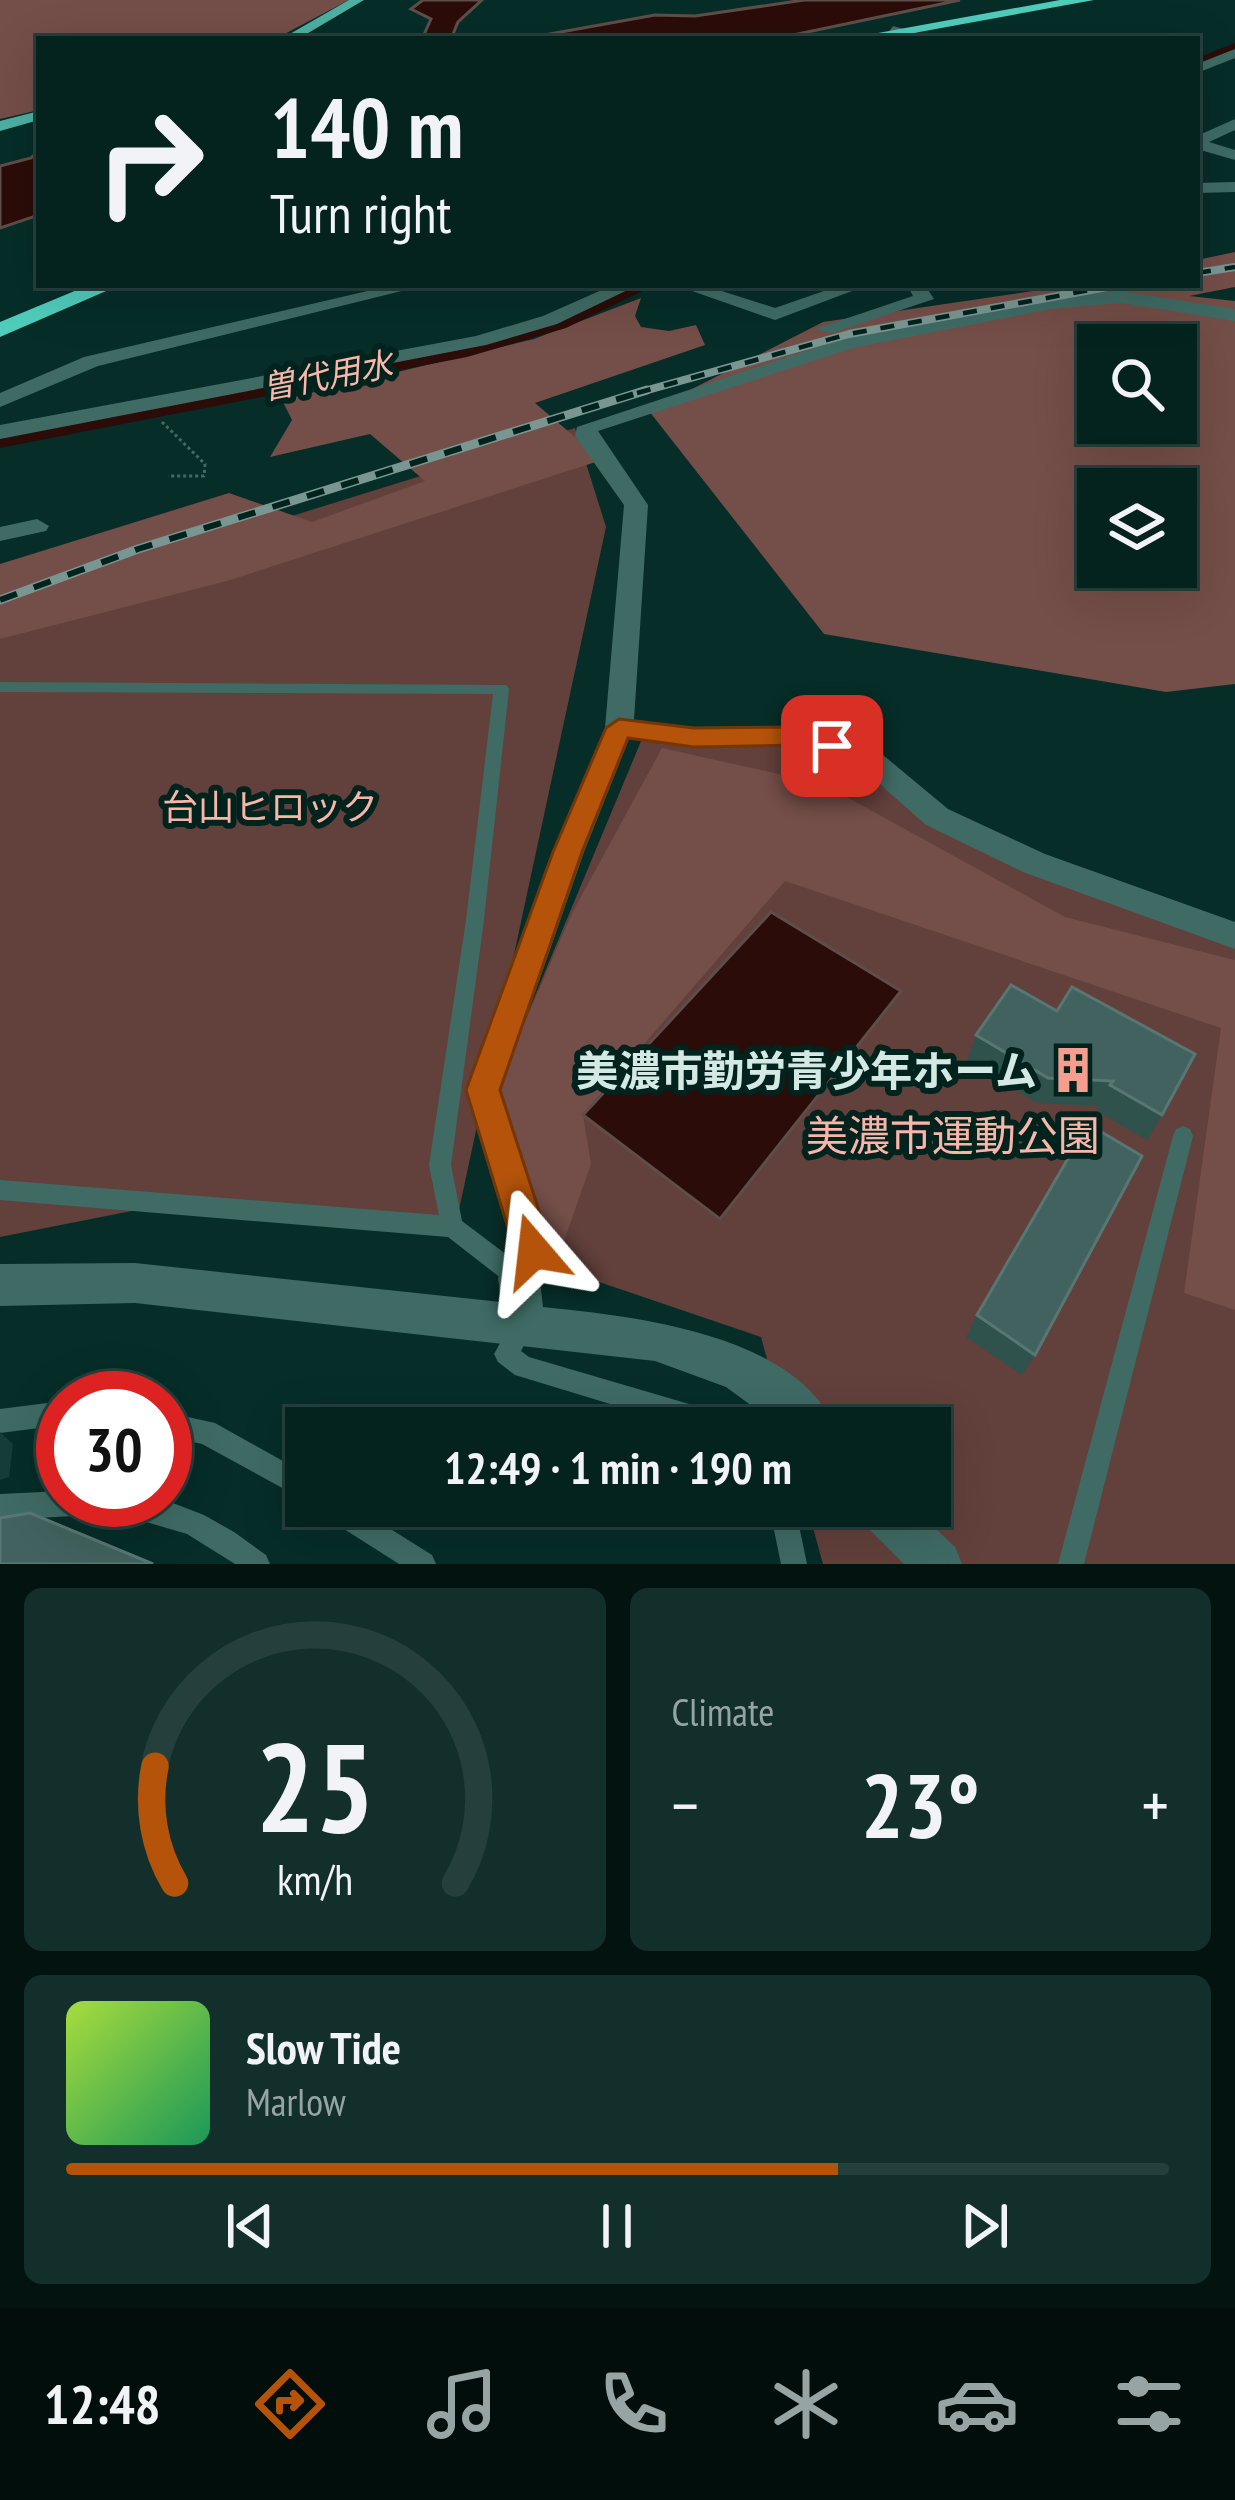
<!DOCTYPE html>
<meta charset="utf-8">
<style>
:root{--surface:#04221e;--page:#122f2b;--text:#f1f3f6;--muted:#97a4a4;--line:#253f3c;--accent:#b45309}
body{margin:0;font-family:"PT Sans Narrow","Noto Sans JP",sans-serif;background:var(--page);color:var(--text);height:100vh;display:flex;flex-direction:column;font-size:45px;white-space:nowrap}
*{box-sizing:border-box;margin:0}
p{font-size:39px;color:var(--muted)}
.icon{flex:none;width:66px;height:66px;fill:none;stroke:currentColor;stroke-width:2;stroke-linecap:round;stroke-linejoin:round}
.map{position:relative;height:1564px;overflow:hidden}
.drawer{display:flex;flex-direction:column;gap:24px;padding:24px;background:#021310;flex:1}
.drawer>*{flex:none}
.top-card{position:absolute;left:36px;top:36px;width:1164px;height:252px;border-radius:0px;box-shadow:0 12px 48px #0002,0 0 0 3px var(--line);background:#04221e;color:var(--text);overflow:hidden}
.tools{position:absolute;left:1077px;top:324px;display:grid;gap:24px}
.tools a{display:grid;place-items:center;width:120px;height:120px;border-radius:0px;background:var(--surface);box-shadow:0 12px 48px #0002,0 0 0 3px var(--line);font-size:60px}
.speed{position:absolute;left:36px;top:1371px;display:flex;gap:24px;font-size:60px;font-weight:700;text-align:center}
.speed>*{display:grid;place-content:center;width:156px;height:156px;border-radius:50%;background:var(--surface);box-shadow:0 12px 48px #0002,0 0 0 3px var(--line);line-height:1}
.speed .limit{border:18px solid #d22;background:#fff;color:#111}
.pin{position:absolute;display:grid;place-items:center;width:102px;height:102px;color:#fff;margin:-51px;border-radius:24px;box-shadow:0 6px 18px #0006}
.me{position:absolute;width:132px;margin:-66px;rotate:343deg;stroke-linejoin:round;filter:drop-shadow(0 0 9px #0008)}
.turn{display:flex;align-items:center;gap:42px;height:252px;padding:0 36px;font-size:54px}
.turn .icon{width:156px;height:156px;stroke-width:2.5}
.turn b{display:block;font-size:84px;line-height:102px}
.big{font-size:90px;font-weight:700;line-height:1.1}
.drawer .widget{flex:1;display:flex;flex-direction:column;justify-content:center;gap:18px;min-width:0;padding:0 42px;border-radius:18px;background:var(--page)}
.drawer .dial{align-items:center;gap:0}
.dial svg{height:312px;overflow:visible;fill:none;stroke:var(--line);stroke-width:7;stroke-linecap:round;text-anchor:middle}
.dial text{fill:var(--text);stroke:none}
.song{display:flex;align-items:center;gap:36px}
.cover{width:144px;height:144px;border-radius:18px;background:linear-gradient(135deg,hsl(80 70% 55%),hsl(150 70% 35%))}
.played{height:12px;border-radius:6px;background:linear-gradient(90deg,var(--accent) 70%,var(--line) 70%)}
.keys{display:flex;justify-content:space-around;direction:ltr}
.heat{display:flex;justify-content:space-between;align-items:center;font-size:66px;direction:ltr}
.drawer .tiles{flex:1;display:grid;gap:24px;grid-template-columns:1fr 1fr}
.widget:last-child{grid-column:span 2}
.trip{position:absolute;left:285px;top:1407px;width:666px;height:120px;border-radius:0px;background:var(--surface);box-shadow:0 12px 48px #0002,0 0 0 3px var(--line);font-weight:700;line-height:120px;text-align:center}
.dock{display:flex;height:192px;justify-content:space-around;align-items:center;background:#020e0c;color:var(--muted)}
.dock .icon{width:84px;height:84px}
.dock .selected{color:var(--accent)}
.dock b{font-size:54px;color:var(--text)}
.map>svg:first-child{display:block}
.green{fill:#62403b}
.forest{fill:#744e48;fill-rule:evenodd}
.water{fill:#2b0c08;stroke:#5e4e4a;stroke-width:3}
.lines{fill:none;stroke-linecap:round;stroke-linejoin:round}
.canal{fill:#2b0c08;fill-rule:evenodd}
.path{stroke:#476864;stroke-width:3;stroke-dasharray:3 3;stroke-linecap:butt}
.lane{fill:#3f6b64;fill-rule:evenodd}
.street{fill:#3f6b64;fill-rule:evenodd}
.primary{fill:#4db0a2;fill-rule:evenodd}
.highway{fill:#50ccbb;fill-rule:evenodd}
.rail-far1-casing{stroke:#7a9692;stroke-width:8}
.rail-casing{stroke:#7a9692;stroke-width:9}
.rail-far1{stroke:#00231e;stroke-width:4.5;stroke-dasharray:14;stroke-linecap:butt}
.rail{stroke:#00231e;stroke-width:6;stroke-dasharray:18;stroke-linecap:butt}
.wall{fill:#2f524d}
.shaded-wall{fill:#173d38}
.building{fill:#41625e;stroke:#587773;stroke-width:3}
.route{fill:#b45309;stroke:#753606;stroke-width:3}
.labels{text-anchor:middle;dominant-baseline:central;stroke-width:12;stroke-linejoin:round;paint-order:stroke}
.far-water-label{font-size:33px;font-style:italic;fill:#fcb7ab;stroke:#00231e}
.park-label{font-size:36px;fill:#fab5a9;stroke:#00231e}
.near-poi-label{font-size:42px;font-weight:bold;fill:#d4e8e4;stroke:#00231e;text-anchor:end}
.near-park-label{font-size:42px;fill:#fab5a9;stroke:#00231e}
</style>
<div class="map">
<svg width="1235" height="1564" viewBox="0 0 1235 1564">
<rect width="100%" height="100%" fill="#062d28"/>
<path class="green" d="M575,428L606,527L457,1219L177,1202L0,1237V613L118,570Z
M649,722L829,756L937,817L1235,938V1564H823L807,1506H930V1428H786L761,1337L555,1267L497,1087Z"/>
<path class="forest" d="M0,0H349L275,39H39V110L0,119Z
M1235,252V287L1189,296L1235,301V684L1166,692L824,634L649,411L823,322L1073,285H1197V260ZM1098,345H1176V423H1098ZM1098,489H1176V567H1098Z
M641,298L635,316L641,327L669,331L696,325L705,345L535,403L602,460L227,581L0,639V564L229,493L312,522L425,481L370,434L270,457L292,420L282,400L534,339Z
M662,748L823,784L1065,917L1235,960V1310L1184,1293L1221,1028L785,881L583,1115L591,1164L555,1267L497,1087L572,913Z"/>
<path class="water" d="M423,0H482L458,22L451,39H422L431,19L411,9Z
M804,0H960L774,39H522L655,15L695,16Z
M39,150V215L0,228V166L31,158Z
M771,912L901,991L720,1219L583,1115Z"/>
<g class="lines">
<path class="canal" d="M1235,43V52L1197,67V58Z
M631,285H655L566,328L467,357L0,448V434L465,345L552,320Z"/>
<path class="path" d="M162,422L205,464L204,476H168"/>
<path class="lane" d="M0,682L506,685L509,689L484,920L451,1165L462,1221L527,1270L530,1278L527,1286L519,1289L511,1286L448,1237L0,1200V1180L439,1215L429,1165L466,920L493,694L0,692Z
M1183,1126L1190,1129L1193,1136L1084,1564H1058L1173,1136L1176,1129Z
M520,1318L528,1322L532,1330L521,1351L529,1357L730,1416L739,1419L742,1428H689L515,1375L498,1362L494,1354L512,1322Z
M63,1401V1425L0,1433V1409Z
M165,1412L215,1423L306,1474V1501L202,1444L165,1436Z
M63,1491V1500H165L204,1515L234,1532L266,1555L270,1564H235L187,1534L136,1519L73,1516L0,1520V1494Z
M318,1506H354L432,1555L436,1564H399L322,1515Z
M769,1506H795L807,1564H781Z"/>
<path class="street" d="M893,26L930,36L932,39L888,33Z
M1235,49V58L1197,73V64Z
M1235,119V130L1209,142L1235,150V160L1197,149V136Z
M1235,182V192L1197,193V183Z
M393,285H426L98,366L0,407V393L84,357Z
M613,285H638L557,324L486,345L0,439V425L476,336L543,316Z
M675,285H703L775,308L841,285H868L775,320Z
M907,285H925L934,299L832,333L815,329L913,296Z
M1120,291L1235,309V321L1120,303L1051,309L853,348L598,431L648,505L634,720L694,727L797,726L877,750L948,809L1045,854L1235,922V949L1023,872L926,825L857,764L796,746L694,747L629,739L584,852L501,1090L554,1251L540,1281L543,1307C631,1316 796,1333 835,1428H782L726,1387L655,1361L135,1303L0,1306V1264L135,1263L501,1302L498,1278L513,1249L465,1090L552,852L605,728L624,505L575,436L577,427L842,339L1051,297Z
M37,519L49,526L46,531L0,541V527Z
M855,1506H912L955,1547L962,1564H904L862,1522Z"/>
<path class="primary" d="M349,0H364L298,39H281Z
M39,111V120L0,131V121Z"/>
<path class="highway" d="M1060,0H1094L881,39H845Z
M89,285H120L0,337V322Z"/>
<defs>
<path id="rail-far1" d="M1197,273L1235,267
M637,393L849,334L1118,285"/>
<path id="rail" d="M0,600L138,549L647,390"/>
</defs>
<use href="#rail-far1" class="rail-far1-casing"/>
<use href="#rail" class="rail-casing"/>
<use href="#rail-far1" class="rail-far1"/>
<use href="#rail" class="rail"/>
</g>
<path class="wall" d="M1057,1011L1162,1115L1147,1140L1097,1111L1099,1106L1037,1103L967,1061L976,1035Z
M977,1315L1035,1355L1022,1375L966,1337Z"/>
<path class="shaded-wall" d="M0,1432L13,1444L9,1477L0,1480Z"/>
<path class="building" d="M1011,985L1057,1011L1072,987L1195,1054L1162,1115L1110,1085L1113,1081L1048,1078L976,1035Z
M1088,1124L1142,1156L1035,1355L977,1315Z
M30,1513L153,1564H0V1518Z"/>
<path class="route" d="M619,719L694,728L796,727L841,740L845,746L832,756L796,745L694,747L628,738L582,852L500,1090L552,1251L547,1264L534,1269L521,1264L515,1251L466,1090L553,852L606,728Z"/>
<defs>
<symbol id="building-bare" viewBox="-9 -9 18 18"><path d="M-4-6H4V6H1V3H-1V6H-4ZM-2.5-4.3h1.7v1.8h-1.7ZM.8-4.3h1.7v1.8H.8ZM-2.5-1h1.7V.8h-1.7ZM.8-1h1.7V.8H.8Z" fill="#f59d8e" stroke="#00231e" stroke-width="2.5" paint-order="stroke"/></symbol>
</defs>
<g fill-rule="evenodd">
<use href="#building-bare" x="1040" y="1037" width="66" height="66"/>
</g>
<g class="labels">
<g class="far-water-label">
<text transform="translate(327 375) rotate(-11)">曽代用水</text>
</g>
<g class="park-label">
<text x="270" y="806">台山ヒロック</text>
</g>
<g class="near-poi-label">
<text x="1037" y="1070">美濃市勤労青少年ホーム</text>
</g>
<g class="near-park-label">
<text x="953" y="1135">美濃市運動公園</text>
</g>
</g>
</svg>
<div class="tools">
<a><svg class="icon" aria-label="search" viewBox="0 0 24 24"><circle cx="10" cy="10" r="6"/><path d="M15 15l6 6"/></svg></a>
<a><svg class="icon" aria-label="layers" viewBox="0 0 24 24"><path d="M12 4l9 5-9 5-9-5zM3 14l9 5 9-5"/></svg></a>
</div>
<div class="speed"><div class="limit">30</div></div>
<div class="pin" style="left:832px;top:746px;background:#d93025"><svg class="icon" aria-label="arrive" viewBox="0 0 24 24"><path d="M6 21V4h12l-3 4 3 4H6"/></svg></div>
<svg class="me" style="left:534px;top:1251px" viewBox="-20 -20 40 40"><path d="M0-17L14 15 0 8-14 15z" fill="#b45309" stroke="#fff" stroke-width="4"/></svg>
<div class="trip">12:49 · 1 min · 190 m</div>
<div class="top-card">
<div class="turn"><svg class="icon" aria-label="right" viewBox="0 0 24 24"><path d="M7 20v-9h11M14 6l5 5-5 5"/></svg><div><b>140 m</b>Turn right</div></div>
</div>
</div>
<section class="drawer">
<div class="tiles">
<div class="widget dial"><svg viewBox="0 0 100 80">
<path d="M14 69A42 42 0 1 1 86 69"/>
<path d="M14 69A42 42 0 0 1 9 39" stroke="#b45309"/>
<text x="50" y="56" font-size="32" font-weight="700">25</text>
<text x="50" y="72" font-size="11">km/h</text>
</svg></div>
<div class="widget"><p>Climate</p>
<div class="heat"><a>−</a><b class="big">23°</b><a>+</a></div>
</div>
<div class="widget">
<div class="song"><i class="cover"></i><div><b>Slow Tide</b><p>Marlow</p></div></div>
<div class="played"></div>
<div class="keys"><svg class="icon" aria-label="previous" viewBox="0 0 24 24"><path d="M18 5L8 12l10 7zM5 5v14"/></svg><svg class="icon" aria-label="pause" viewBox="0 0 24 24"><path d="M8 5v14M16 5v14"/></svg><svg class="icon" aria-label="next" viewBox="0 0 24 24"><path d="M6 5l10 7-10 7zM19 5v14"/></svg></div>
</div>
</div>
</section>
<nav class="dock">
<b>12:48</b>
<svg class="icon selected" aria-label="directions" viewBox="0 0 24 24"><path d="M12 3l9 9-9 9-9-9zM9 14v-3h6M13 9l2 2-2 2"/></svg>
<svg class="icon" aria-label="music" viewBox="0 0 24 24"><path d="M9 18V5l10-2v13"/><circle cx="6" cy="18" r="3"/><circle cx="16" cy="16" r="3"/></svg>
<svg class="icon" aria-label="phone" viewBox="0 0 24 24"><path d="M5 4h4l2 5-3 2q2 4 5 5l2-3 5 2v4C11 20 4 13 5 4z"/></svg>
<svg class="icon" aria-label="climate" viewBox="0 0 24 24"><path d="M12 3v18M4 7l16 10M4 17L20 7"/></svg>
<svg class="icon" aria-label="car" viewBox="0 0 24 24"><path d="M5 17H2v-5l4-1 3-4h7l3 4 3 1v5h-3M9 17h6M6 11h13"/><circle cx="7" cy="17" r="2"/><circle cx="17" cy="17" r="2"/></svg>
<svg class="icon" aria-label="filters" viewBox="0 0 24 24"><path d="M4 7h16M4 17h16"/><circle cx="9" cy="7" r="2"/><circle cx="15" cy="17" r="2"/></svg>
</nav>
